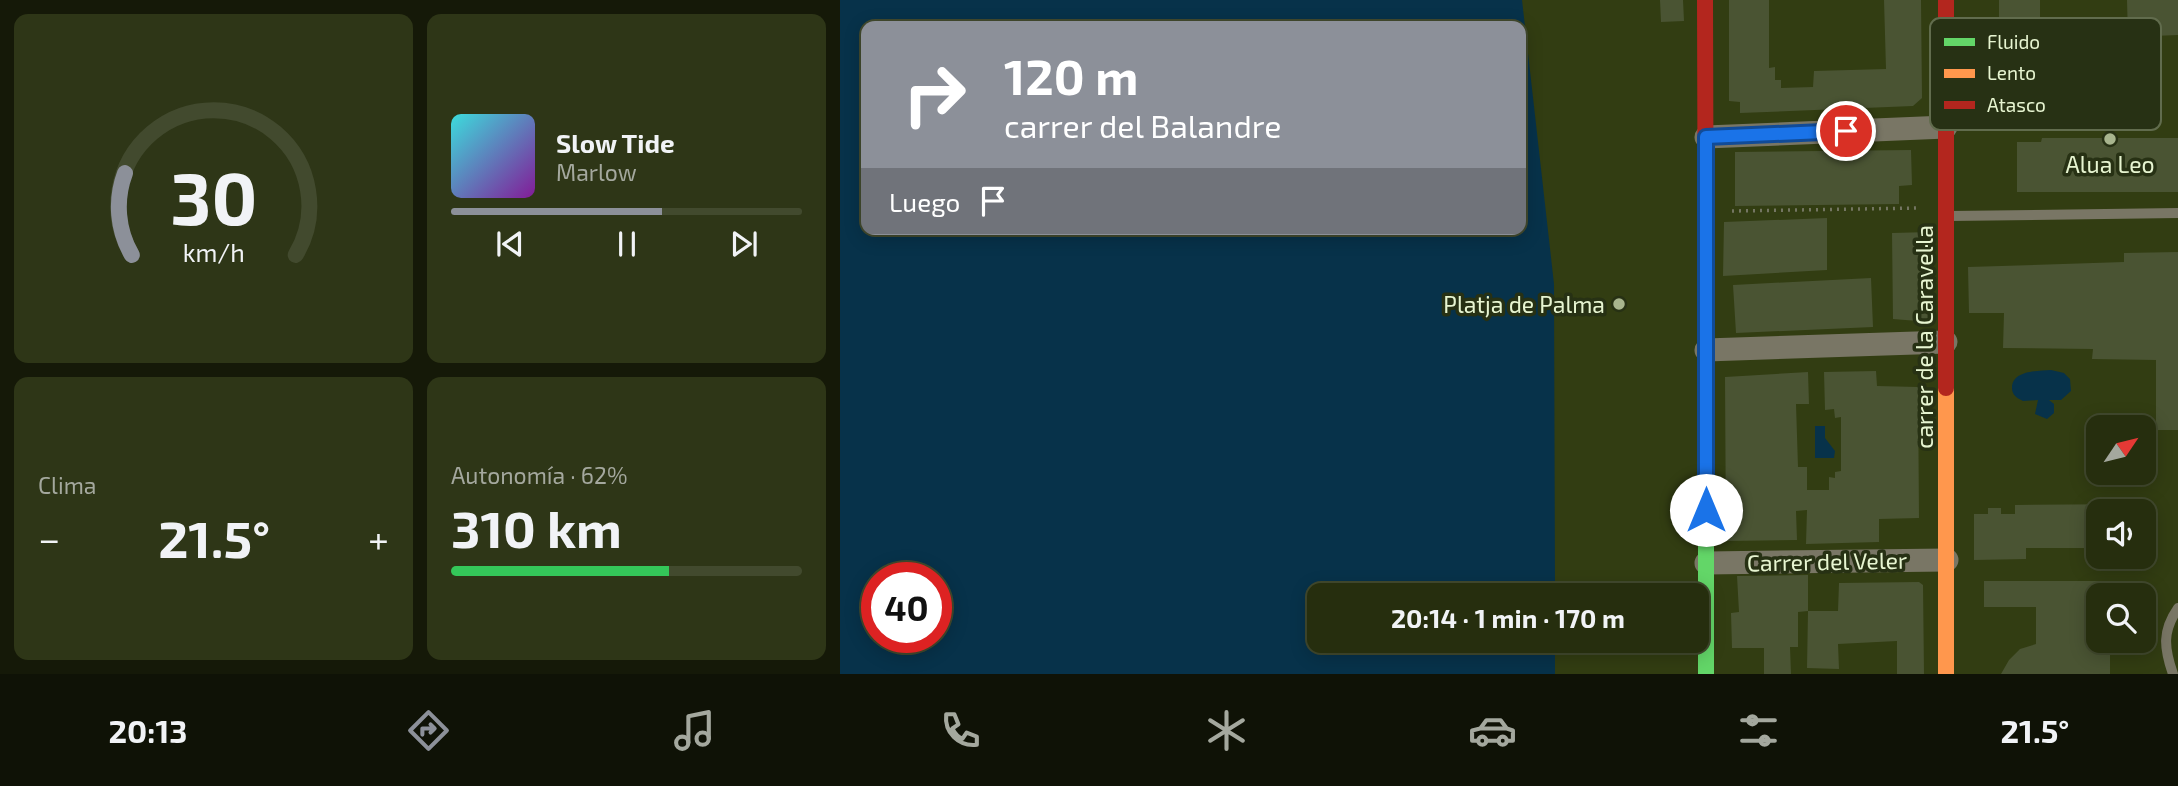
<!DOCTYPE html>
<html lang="es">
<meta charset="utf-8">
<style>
:root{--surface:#262e0e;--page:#2e3617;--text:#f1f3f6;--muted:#a4a89e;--line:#424a2e;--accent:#8c9099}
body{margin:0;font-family:"Exo 2",sans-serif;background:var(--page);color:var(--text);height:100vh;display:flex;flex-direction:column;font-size:26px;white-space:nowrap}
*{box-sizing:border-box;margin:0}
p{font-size:23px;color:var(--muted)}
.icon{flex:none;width:38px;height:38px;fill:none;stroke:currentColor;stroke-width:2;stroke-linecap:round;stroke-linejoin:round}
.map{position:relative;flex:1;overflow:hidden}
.details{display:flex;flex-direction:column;gap:14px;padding:14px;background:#151908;width:840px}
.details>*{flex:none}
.banner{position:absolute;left:21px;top:21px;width:665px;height:214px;border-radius:14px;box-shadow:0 4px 18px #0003,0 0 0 2px var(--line);background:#8c9099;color:#fff;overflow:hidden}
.needle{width:46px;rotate:55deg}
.controls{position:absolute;left:1246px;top:415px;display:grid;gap:14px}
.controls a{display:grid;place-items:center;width:70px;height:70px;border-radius:14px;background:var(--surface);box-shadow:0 4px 18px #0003,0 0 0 2px var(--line);font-size:35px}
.speed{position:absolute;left:21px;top:562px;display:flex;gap:14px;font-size:35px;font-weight:700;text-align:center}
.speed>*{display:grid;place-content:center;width:91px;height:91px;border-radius:50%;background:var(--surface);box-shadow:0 4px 18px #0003,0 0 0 2px var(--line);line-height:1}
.speed .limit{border:10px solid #d22;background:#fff;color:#111}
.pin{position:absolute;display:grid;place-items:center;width:60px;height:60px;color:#fff;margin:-30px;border:4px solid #fff;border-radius:50%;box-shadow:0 2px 7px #0007}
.me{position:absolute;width:77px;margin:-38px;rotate:0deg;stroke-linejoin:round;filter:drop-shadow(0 0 5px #0008)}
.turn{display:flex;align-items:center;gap:24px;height:147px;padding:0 28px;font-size:32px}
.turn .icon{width:91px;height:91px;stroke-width:2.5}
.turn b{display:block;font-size:49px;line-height:60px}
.then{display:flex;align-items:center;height:66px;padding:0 28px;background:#0003;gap:14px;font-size:26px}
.big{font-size:52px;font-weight:700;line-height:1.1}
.details .card{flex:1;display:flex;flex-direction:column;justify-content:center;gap:10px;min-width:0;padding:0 24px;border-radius:14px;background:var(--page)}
.details .dial{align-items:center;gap:0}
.dial svg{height:182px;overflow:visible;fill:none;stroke:var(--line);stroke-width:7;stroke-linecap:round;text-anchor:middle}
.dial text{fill:var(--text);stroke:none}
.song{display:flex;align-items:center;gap:21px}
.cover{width:84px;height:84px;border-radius:10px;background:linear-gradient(135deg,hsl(180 70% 55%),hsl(290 70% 35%))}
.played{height:7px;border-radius:4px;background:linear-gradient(90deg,var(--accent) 60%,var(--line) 60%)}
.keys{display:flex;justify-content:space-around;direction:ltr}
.heat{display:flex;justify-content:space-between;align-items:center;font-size:38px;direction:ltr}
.charge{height:10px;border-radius:5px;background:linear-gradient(90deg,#34c759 62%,var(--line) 0)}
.details .tiles{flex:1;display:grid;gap:14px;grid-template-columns:repeat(2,1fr)}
.trip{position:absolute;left:467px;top:583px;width:402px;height:70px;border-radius:14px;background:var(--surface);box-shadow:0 4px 18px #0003,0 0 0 2px var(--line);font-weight:700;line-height:70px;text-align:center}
.menu{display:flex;height:112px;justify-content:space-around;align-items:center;background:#0f1206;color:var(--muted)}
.menu .icon{width:49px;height:49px}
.menu .current{color:var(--accent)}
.menu b{font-size:32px;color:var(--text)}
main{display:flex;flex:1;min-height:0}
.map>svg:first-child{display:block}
.water{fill:#07324a;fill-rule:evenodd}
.building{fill:#4a5433}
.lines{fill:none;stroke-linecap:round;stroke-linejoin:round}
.path{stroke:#747662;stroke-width:3.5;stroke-dasharray:2 5;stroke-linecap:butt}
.lane{stroke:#797665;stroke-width:10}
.street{stroke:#797665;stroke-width:23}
.fast{stroke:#63d668;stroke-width:16}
.slow{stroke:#ff974d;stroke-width:16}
.jam{stroke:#b3261e;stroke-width:16}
.route-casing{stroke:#114b97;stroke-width:18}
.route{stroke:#1a73e8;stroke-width:12}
.poi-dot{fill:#a8b58e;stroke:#273114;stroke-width:2.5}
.labels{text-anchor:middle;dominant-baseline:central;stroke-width:7;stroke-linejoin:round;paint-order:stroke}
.poi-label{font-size:23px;fill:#e7f5d1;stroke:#273114}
.street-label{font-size:23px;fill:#e7f5d1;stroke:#273114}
.key{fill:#273114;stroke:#616c4d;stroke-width:2}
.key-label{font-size:19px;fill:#e7f5d1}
</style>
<main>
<section class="details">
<div class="tiles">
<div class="card dial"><svg viewBox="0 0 100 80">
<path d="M14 69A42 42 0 1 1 86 69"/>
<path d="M14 69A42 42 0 0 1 11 33" stroke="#8c9099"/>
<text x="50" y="56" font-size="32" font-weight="700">30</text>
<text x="50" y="72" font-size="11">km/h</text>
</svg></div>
<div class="card">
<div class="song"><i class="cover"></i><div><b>Slow Tide</b><p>Marlow</p></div></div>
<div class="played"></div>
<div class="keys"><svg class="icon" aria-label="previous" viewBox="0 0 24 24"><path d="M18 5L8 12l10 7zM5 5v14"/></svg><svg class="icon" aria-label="pause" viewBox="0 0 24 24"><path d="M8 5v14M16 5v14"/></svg><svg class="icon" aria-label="next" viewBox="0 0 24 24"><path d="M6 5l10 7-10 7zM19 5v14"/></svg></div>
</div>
<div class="card"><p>Clima</p>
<div class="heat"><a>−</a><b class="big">21.5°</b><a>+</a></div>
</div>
<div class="card"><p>Autonomía · 62%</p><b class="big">310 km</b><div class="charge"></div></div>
</div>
</section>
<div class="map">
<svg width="1338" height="674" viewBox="0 0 1338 674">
<rect width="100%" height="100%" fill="#323d12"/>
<path class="water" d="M0,0H682L714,284L715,595H480V640L715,641V674H0ZM26,26H681V229H26ZM37,578H96V637H37Z
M1211,370L1224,373L1230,379L1231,391L1221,400H1209L1214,404V413L1207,419L1195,414L1198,400L1183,401C1177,398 1172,395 1172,388C1172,370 1199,371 1211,370Z
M975,426H985V438L995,451L994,458H975Z"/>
<path class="building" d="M820,0H843L844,21L821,22Z
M889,0H929V68L935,67V80H941V88L973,87L974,71L1046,69L1044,0H1081L1082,98L1073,106L900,113V102L889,101Z
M1159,0H1200V36H1159Z
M1287,0H1338V35L1288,37Z
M1202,138H1338V192H1177V142H1201Z
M1071,150L1072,185L1059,186V204L895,206V152Z
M987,218V270L883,276L884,222Z
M1090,232V322L1053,319L1052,233Z
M1338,252V430H1316V360L1252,359L1253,349L1163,348L1164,313H1129L1128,267L1284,262V253Z
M1031,278L1033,327L896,333L893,285Z
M1036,371L1037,386L1078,387L1079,518L1039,519V542L966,544L967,510L956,511L957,540L886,541L885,377L968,372L969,404H956L958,467H967V490H989V477L995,478V472L1001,471V417L995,418L994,409L985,410L984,372Z
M1301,504V511H1258V548H1186V559L1134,560V514H1148V508H1161V514H1175V505Z
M968,575V611H998L999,583L1079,582L1083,585L1084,674H1057V641L998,644L999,669L967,668L968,611L958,612V647H950L951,674H924V648H892L891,613L899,612L897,576Z
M1144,581H1270V595H1258V640H1270V674H1161L1169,660L1180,649L1196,644V607H1144Z"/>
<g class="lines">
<path class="path" d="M892,211L1080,208"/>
<path class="lane" d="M1110,216L1338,213
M1333,674C1324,648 1322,631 1338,608"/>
<path class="street" d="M866,137L1106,127
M866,350L1106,342
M866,563L1107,560"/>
<path class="fast" d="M866,352V674"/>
<path class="slow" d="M1106,388V674"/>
<path class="jam" d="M865,0L866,352
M1106,0V388"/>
</g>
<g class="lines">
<defs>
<path id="route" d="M866,510V137L1006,131"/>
</defs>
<use href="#route" class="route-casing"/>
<use href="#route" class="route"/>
</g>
<g class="poi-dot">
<circle cx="1270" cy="139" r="7"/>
<circle cx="779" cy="304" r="7"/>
</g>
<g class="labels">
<g class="poi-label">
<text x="1270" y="164">Alua Leo</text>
<text x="765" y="304" text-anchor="end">Platja de Palma</text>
</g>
<g class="street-label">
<text transform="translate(1084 337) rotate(-90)">carrer de la Caravel·la</text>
<text transform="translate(987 561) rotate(-1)">Carrer del Veler</text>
</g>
</g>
<rect x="1090" y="18" width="231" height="112" rx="10" class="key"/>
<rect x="1104" y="38" width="31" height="8" fill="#63d668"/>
<rect x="1104" y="69" width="31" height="9" fill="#ff974d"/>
<rect x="1104" y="101" width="31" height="8" fill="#b3261e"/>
<g class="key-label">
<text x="1147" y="49">Fluido</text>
<text x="1147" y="80">Lento</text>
<text x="1147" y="112">Atasco</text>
</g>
</svg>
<div class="controls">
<a><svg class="needle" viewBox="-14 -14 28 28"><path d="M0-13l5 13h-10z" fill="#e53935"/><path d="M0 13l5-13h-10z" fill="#a4a89e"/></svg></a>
<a><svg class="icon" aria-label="sound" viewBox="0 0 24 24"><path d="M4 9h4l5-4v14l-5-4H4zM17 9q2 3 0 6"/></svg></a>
<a><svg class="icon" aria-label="search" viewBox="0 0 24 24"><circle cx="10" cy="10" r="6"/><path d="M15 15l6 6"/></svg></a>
</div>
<div class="speed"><div class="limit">40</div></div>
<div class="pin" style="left:1006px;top:131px;background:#d93025"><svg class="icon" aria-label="arrive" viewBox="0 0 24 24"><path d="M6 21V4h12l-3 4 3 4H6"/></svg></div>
<svg class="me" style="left:866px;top:510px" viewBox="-20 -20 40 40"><circle r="19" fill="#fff"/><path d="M0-13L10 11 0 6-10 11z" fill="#1a73e8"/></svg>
<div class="trip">20:14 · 1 min · 170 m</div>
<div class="banner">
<div class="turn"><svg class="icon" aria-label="right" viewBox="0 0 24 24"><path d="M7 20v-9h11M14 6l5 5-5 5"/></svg><div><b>120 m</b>carrer del Balandre</div></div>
<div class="then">Luego<svg class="icon" aria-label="arrive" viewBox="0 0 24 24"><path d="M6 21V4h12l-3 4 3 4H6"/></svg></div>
</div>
</div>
</main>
<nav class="menu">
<b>20:13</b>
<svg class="icon current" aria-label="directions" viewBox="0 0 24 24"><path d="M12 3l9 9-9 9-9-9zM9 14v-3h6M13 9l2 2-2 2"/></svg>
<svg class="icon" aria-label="music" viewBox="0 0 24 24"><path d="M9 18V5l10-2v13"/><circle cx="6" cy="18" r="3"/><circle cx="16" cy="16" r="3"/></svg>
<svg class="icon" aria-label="phone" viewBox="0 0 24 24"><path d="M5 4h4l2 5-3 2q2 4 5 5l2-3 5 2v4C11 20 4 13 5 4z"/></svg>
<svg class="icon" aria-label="climate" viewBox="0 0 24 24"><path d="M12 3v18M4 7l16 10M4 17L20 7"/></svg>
<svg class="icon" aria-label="car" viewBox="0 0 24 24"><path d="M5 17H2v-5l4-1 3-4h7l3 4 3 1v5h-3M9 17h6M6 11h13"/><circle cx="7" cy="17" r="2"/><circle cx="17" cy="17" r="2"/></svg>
<svg class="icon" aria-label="filters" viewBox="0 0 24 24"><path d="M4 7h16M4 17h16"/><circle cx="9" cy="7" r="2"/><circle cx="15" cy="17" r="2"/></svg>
<b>21.5°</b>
</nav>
